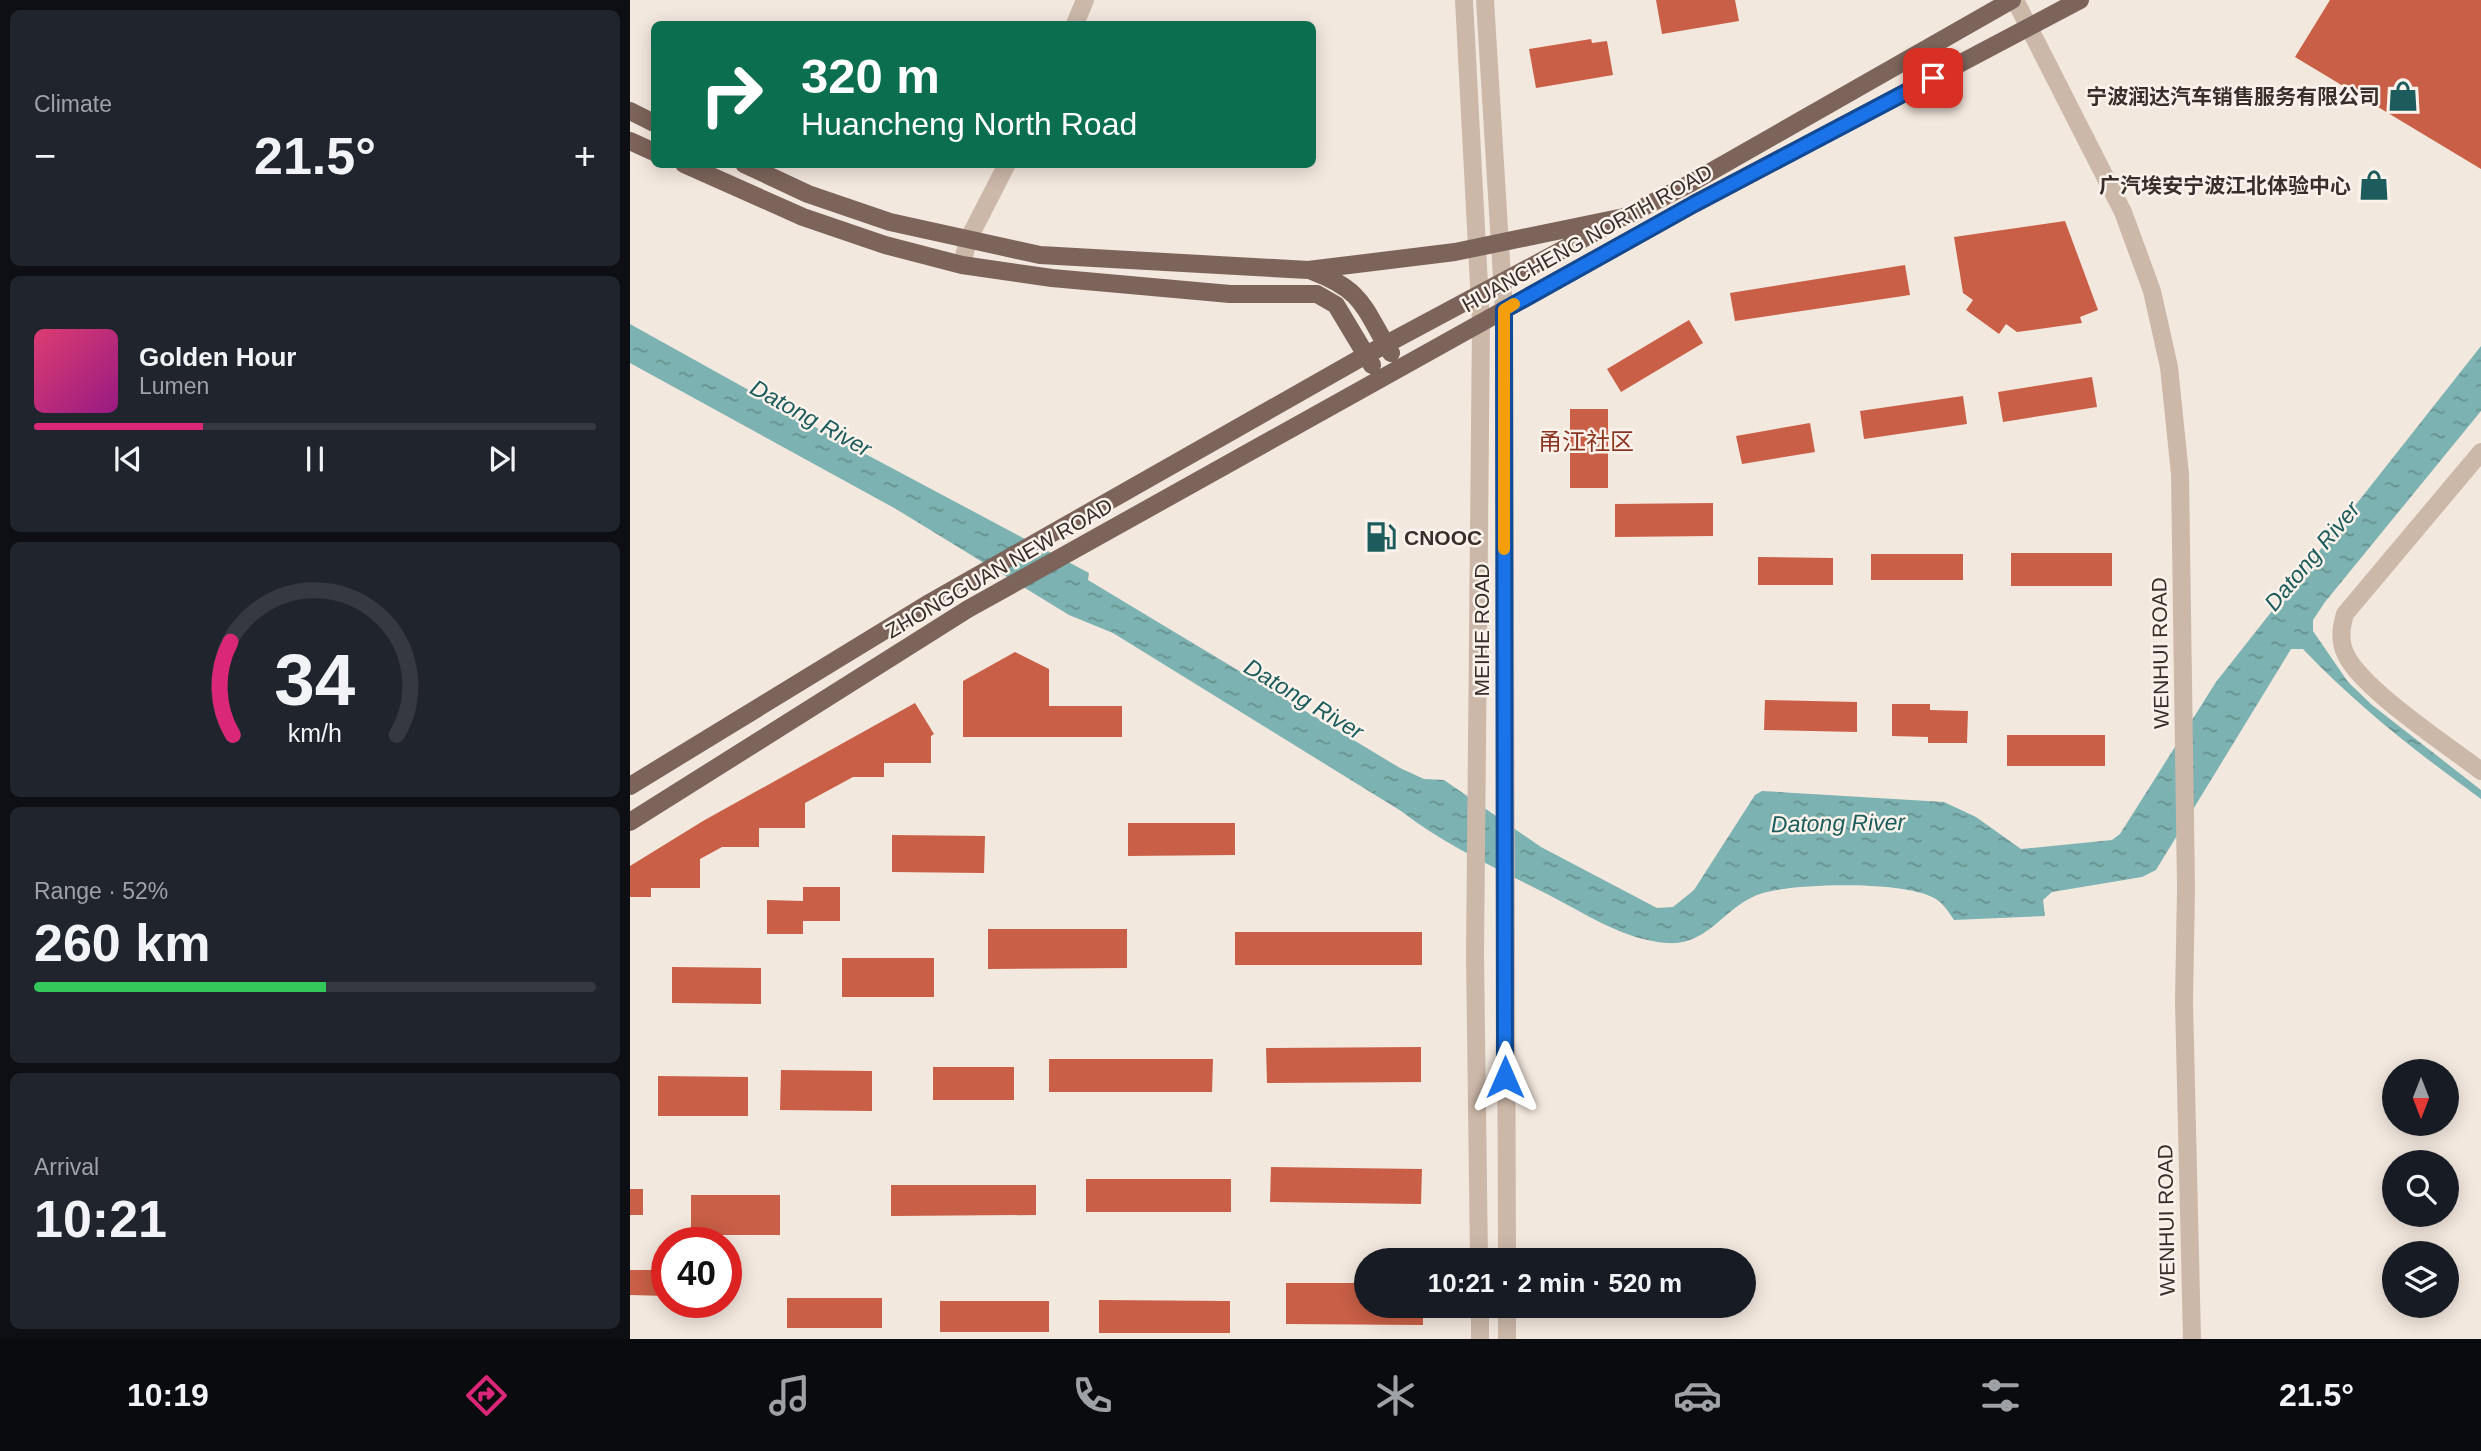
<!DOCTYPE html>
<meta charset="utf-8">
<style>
:root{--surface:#171b24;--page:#20242c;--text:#f1f3f6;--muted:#9ea1a6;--line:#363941;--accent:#db2777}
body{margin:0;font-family:Helvetica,"Noto Sans SC",sans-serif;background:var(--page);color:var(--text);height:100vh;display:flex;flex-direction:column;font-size:26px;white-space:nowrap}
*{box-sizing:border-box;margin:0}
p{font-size:23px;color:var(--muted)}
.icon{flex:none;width:38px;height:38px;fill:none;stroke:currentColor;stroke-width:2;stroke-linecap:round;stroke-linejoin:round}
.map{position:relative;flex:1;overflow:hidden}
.details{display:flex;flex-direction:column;gap:10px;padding:10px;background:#0d0f14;width:630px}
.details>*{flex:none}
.hud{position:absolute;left:21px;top:21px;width:665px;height:147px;border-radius:10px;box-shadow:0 4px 18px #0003;background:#0b6e4f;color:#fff;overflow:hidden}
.needle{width:46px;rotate:180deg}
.tools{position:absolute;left:1752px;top:1059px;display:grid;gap:14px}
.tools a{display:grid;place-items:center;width:77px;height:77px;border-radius:50%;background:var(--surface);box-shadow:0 4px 18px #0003;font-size:35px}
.speed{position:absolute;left:21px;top:1227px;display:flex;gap:14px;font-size:35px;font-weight:700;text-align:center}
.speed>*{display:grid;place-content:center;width:91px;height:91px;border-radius:50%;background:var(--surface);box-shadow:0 4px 18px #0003;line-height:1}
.speed .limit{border:10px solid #d22;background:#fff;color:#111}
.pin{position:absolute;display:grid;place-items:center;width:60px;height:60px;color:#fff;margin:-30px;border-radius:14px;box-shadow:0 4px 10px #0006}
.me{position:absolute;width:77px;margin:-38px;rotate:0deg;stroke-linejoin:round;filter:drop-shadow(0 0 5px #0008)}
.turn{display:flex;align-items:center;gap:24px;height:147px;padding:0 35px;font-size:32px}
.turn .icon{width:91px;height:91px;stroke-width:2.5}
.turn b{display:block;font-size:49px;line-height:60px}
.big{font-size:52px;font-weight:600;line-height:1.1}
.details .card{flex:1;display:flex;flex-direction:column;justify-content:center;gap:10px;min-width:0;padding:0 24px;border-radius:10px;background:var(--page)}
.details .dial{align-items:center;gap:0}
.dial svg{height:182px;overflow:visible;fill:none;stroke:var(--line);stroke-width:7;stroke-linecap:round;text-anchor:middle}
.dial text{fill:var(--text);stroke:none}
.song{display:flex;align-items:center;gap:21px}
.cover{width:84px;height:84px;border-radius:10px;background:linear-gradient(135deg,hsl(340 70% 55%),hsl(310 70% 35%))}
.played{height:7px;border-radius:4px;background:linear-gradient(90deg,var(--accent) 30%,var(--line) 30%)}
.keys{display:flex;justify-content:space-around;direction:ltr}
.heat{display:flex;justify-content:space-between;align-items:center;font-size:38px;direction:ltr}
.charge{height:10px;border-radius:5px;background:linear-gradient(90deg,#34c759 52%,var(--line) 0)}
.trip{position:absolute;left:724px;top:1248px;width:402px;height:70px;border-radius:35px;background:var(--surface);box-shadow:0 4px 18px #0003;font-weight:600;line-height:70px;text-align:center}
.menu{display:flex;height:112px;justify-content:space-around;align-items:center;background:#090b0e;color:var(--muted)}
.menu .icon{width:49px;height:49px}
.menu .active{color:var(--accent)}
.menu b{font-size:32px;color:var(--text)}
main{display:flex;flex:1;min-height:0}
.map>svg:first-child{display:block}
.water{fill:url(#water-ripples)}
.building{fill:#c95f46}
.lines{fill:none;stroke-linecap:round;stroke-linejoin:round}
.minor{stroke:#ccb8a9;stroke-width:18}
.major{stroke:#7c645a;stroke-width:18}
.route-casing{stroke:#114b97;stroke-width:18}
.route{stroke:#1a73e8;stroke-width:12}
.slow{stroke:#f59e0b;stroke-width:12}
.labels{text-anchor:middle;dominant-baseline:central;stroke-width:5;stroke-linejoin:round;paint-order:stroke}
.poi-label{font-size:21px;font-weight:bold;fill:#392e29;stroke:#fbf3eb;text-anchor:end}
.street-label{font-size:21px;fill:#392e29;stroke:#fbf3eb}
.water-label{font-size:23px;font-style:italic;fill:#1d5c5d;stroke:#fbf3eb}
.quarter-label{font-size:24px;fill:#8b3420;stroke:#fbf3eb}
</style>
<main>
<section class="details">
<div class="card"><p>Climate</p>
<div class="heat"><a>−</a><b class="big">21.5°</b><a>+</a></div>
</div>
<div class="card">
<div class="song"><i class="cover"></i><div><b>Golden Hour</b><p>Lumen</p></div></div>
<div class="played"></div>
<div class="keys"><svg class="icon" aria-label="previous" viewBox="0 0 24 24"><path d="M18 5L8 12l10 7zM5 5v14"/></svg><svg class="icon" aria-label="pause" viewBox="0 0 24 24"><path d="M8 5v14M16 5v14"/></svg><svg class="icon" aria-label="next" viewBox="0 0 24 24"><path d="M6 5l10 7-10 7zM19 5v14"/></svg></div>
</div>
<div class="card dial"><svg viewBox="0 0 100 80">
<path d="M14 69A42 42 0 1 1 86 69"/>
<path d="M14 69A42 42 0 0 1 13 28" stroke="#db2777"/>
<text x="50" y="56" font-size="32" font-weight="700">34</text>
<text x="50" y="72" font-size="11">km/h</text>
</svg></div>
<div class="card"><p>Range · 52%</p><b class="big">260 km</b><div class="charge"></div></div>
<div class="card"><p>Arrival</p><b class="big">10:21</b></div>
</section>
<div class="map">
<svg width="1851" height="1339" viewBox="0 0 1851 1339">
<defs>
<pattern id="water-ripples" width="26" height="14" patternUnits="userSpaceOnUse" patternTransform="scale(1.75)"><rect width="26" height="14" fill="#7cb2b1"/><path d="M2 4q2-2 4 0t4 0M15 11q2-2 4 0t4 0" fill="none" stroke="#679190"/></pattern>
</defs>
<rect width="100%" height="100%" fill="#f3e8de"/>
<path class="water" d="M0,324L196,433L459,573L458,580L770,768L794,779L814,780L911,847L1027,908L1043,907L1064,890L1125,795L1132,791L1314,802L1346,817L1391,849L1482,840L1490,834L1586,682L1851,346V411L1695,602L1683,620V631L1718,682L1742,705L1851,790V799C1788,753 1727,706 1673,649H1661L1526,870L1512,877L1422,892L1413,900L1415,916L1324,920C1318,911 1312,901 1302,897C1270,881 1167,883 1133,893C1095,904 1080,946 1037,943C994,940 956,914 919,895C868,869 816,846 771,811L483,633L439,615L266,509L0,363Z"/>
<path class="building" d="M1026,0H1105L1109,21L1032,34Z
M1700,0H1851V169L1665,57Z
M961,39L962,43L977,41L983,75L906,88L899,49Z
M1435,221L1468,310L1450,317L1452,323L1387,332L1376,324L1369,334L1336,310L1343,300L1333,293L1324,237Z
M1275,265L1280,295L1105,321L1100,293Z
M1059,320L1073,343L991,392L977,369Z
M1462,377L1467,407L1373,422L1368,392Z
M1333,396L1337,424L1234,439L1230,411Z
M940,409H978V488H940Z
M1180,423L1185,452L1112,464L1106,436Z
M1083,503V536L985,537V504Z
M1381,553H1482V586H1381Z
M1241,554H1333V580H1241Z
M1128,557L1203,558V585H1128Z
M385,652L419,669V706H492V737H333V681Z
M1135,700L1227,702V732L1134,730Z
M285,703L304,734L301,736V763H254V777H223L175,803V828H129V847H92L70,859V888H21V897H0V866L73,821Z
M1262,704H1300V710L1338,711L1337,743H1298V737L1262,736Z
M1377,735H1475V766H1377Z
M498,823H605V855L498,856Z
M262,835L355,836L354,873L262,872Z
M173,887H210V921H173V934H137V900L173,901Z
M358,929H497V968L358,969Z
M605,932H792V965H605Z
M212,958H304V997H212Z
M42,967L131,968V1004L42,1003Z
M791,1047V1082L637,1083L636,1048Z
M419,1059H583L582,1092H419Z
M303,1067H384V1100H303Z
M151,1070L242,1071V1111L150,1110Z
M28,1076L118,1077V1116H28Z
M641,1167L792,1169L791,1204L640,1202Z
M456,1179H601V1212H456Z
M261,1185H406V1215L261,1216Z
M0,1189H13V1215H0Z
M61,1195H150V1235H61Z
M0,1270H37V1296L0,1295Z
M656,1283H737V1306H793V1325L656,1324Z
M157,1298H252V1328H157Z
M469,1300L600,1301V1333H469Z
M310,1301H419V1332H310Z"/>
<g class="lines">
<path class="minor" d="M834,0L851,323L845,954L849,1260
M855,0L874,310L877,1260
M1385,0L1493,212L1522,291L1539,367L1550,474L1556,888L1554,1002L1562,1339
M445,24L455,0
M332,265L338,240L377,164
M1851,452L1715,614C1711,628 1709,641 1716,655C1733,690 1817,745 1851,771
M850,1306V1339
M877,1306V1339"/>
<path class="major" d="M0,111L24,123
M0,141L24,152
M54,164L173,217L255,245L332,265L422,278L600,294H687L706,305L742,365
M114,164L178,194L260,222L410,255L678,270L825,252L994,217L1061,183L1382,0
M682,271C735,291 733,308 761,353
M0,786L301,602L736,355L975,227
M0,822L338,609L1064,204L1450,0"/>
</g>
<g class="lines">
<defs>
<path id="route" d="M875,1077L874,310L1064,204L1303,78"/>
</defs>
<use href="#route" class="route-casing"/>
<use href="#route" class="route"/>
<path class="slow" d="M874,549V310L884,304"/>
</g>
<defs>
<symbol id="shop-bare" viewBox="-9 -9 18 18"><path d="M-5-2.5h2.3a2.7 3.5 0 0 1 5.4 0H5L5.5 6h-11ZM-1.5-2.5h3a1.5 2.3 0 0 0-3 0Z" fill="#1d5c5d" stroke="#fbf3eb" stroke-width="2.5" paint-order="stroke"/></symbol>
<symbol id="fuel-bare" viewBox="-9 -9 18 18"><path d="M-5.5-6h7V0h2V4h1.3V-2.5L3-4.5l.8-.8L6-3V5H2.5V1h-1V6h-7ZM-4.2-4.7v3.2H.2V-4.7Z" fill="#1d5c5d" stroke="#fbf3eb" stroke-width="2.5" paint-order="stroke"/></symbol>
</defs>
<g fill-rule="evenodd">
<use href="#shop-bare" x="1751" y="74" width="44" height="44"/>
<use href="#shop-bare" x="1722" y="163" width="44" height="44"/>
<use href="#fuel-bare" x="729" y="515" width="44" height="44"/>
</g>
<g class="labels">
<g class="poi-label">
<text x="1750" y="96">宁波润达汽车销售服务有限公司</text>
<text x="1721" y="185">广汽埃安宁波江北体验中心</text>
<text x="774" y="537" text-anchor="start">CNOOC</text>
</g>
<g class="street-label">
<text transform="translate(957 238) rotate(-29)">HUANCHENG NORTH ROAD</text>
<text transform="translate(369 568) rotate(-30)">ZHONGGUAN NEW ROAD</text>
<text transform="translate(851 630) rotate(-90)">MEIHE ROAD</text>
<text transform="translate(1530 653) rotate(-91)">WENHUI ROAD</text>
<text transform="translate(1536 1220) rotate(-91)">WENHUI ROAD</text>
</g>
<g class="water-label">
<text transform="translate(181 418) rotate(29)">Datong River</text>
<text transform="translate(1682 556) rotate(-50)">Datong River</text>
<text transform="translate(674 699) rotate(31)">Datong River</text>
<text transform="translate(1208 823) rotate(-1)">Datong River</text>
</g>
<g class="quarter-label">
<text x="956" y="441">甬江社区</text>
</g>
</g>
</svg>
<div class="tools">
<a><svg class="needle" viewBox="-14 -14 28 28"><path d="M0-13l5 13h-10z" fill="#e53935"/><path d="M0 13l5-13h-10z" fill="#9ea1a6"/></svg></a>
<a><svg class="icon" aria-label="search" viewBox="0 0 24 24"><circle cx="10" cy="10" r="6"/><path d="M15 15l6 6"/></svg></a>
<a><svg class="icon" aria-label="layers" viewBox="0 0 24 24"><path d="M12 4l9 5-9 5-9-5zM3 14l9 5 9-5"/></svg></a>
</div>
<div class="speed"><div class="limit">40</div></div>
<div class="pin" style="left:1303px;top:78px;background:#d93025"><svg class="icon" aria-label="arrive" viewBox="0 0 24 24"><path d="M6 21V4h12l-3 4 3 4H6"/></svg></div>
<svg class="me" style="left:875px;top:1077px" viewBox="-20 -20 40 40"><path d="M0-17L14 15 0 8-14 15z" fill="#1a73e8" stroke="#fff" stroke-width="4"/></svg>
<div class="trip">10:21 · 2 min · 520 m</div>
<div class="hud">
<div class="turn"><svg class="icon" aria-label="right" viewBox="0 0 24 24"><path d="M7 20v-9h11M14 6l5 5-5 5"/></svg><div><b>320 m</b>Huancheng North Road</div></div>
</div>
</div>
</main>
<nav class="menu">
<b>10:19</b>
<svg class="icon active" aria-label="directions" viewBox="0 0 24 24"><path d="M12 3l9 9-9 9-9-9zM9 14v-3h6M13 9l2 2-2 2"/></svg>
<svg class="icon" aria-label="music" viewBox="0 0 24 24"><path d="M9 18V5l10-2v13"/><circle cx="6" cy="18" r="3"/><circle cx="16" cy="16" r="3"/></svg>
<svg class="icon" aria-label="phone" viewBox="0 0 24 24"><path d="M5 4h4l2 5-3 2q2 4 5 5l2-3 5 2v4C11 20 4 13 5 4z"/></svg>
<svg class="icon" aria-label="climate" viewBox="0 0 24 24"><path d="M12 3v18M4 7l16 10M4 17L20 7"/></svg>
<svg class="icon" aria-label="car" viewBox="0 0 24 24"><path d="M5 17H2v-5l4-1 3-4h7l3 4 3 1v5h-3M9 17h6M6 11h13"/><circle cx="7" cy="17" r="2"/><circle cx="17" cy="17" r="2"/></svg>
<svg class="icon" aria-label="filters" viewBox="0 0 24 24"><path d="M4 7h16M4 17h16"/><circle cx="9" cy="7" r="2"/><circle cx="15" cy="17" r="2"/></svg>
<b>21.5°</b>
</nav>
